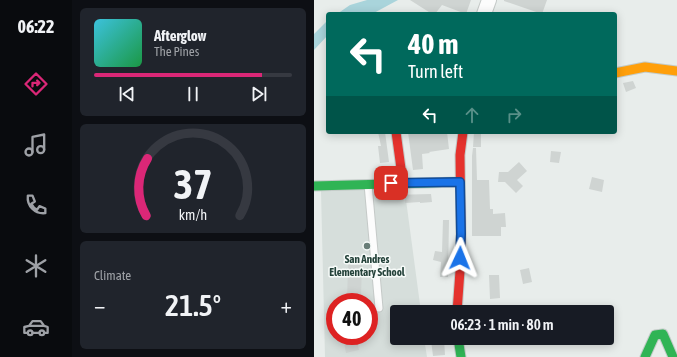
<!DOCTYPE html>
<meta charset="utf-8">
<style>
:root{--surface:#171b24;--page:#20242c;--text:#f1f3f6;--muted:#9ea1a6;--line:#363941;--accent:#db2777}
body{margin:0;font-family:"Asap Condensed",sans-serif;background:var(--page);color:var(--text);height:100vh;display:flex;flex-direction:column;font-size:15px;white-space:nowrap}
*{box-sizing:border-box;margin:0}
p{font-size:13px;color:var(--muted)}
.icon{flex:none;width:22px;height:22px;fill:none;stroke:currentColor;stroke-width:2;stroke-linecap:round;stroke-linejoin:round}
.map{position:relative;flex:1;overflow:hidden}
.panel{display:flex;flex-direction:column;gap:8px;padding:8px;background:#0d0f14;width:242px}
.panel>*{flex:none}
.top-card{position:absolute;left:12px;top:12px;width:291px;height:122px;border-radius:4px;box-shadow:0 2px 10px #0003;background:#00695c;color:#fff;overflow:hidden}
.speed{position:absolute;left:12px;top:293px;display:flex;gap:8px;font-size:20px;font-weight:700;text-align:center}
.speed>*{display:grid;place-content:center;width:52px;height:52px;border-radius:50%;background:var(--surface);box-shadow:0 2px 10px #0003;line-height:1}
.speed .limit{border:6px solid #d22;background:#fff;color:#111}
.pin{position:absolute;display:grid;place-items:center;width:34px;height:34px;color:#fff;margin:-17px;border-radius:8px;box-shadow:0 2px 6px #0006}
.me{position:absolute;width:44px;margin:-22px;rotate:2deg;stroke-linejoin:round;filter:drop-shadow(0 0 3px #0008)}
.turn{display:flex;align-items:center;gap:14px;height:84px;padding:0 16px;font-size:18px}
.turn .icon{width:52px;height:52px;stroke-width:2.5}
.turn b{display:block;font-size:28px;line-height:34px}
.lanes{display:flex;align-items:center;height:38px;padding:0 16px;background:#0003;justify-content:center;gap:20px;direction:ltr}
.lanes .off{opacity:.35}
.big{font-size:30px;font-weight:600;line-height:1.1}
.panel .card{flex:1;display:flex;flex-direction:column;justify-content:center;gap:6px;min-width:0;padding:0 14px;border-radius:6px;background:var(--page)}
.panel .dial{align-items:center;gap:0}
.dial svg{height:104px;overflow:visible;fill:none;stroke:var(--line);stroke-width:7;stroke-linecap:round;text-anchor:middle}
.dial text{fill:var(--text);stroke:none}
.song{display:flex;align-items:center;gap:12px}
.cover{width:48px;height:48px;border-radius:6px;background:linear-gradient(135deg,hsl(190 70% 55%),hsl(140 70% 35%))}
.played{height:4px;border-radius:2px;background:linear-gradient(90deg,var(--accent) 85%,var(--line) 85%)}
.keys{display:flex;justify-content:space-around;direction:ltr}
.heat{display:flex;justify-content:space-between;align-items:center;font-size:22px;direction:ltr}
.trip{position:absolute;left:76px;top:305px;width:224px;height:40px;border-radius:4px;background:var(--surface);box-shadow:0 2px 10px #0003;font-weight:600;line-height:40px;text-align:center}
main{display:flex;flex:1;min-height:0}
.dock{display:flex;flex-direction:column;width:72px;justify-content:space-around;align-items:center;background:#090b0e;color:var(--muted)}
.dock .icon{width:28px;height:28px}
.dock .current{color:var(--accent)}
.dock b{font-size:18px;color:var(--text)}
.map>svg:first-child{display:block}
.built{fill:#d6dedb;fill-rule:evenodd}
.water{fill:#a9d4db}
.building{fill:#cfd4d2}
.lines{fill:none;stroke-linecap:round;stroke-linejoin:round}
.lane-casing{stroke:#c5cac8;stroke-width:9}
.street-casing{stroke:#c5cac8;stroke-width:16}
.fast-casing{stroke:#c3cbc8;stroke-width:11}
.slow-casing{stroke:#c3cbc8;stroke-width:11}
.jam-casing{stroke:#c3cbc8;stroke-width:11}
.lane{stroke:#fcfcfc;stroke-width:7}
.street{stroke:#fcfcfc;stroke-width:14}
.fast{stroke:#30b455;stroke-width:9}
.slow{stroke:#ff9f0a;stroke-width:9}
.jam{stroke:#e5322d;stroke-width:9}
.route-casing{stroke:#114b97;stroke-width:10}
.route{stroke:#1a73e8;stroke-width:7}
.poi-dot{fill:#697e78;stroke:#f7fbf9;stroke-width:1.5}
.labels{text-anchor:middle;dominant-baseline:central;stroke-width:3;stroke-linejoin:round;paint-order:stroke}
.poi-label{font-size:11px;font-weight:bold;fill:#24423a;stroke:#f7fbf9}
</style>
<main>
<nav class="dock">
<b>06:22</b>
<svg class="icon current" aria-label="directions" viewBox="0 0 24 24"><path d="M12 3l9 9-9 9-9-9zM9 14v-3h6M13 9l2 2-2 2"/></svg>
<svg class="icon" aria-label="music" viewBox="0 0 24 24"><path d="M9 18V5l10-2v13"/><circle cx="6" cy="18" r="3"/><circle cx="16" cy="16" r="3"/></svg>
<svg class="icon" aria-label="phone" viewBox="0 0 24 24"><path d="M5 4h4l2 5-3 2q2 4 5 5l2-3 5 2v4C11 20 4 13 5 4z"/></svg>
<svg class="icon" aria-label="climate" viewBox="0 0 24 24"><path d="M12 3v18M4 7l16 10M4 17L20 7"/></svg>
<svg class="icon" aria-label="car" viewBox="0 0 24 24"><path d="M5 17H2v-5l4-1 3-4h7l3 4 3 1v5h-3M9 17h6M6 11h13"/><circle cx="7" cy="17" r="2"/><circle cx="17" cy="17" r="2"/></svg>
</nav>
<section class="panel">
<div class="card">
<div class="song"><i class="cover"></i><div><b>Afterglow</b><p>The Pines</p></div></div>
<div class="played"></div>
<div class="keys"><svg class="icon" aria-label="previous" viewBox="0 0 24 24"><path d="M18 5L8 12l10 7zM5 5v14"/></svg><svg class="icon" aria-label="pause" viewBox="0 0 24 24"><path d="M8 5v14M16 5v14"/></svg><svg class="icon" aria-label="next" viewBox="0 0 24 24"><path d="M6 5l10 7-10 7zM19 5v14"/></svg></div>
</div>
<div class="card dial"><svg viewBox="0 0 100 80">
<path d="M14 69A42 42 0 1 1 86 69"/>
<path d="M14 69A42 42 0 0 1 15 25" stroke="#db2777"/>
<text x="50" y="56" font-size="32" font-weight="700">37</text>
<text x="50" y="72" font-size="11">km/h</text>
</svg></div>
<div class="card"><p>Climate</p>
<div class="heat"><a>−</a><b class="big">21.5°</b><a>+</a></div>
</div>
</section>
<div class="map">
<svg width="363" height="357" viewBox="0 0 363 357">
<rect width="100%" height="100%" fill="#e8edeb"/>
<path class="built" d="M90,185L107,312H83V338H110L113,357H11L7,191ZM21,302H55V336H21Z"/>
<path class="water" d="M53,0H84L58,14H23L36,5Z
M14,20V35L0,50V34Z"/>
<path class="building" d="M96,0H157L152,14L128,5L121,14H118Z
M190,0H233L228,14L190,1Z
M319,81L322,88L312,92L309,83Z
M64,132H71L75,162L66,163L64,146H67Z
M94,132H133L135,149L115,152L116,153L108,154L109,169L99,170Z
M160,132H167V147H159Z
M159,148H162L163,180H175L176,209H179V214L191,213L192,227H187V236H158V156Z
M237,151L247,152L245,163L236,162Z
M205,162L213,171L203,180L209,186L202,193L191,182H184L185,172H194Z
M278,177L290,180L288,192L275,189Z
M117,194L118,202L106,203V202L91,203V197L78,198V195Z
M129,220H135L134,277H126L127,262L119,260L121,251L128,252Z
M34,265H48L47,296H44V302H33Z
M215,268L218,282L209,284L206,270Z
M175,275H185L186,298L176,299Z
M36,336H42L45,350L32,353L29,337Z
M130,339L131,355L119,356L117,340Z"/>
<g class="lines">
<defs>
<path id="lane" d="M54,184L65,308"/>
<path id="street" d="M170,14L175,0"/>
<path id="fast" d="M0,186L146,182
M144,338L147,357
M331,357L341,335L349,334L359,357"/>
<path id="slow" d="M301,73L331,67L363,71"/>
<path id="jam" d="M82,132L89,183
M143,312L146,271L147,234L146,155L149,132"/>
</defs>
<use href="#lane" class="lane-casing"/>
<use href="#street" class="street-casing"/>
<use href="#fast" class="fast-casing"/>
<use href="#slow" class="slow-casing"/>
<use href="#jam" class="jam-casing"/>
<use href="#lane" class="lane"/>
<use href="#street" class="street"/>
<use href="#fast" class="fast"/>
<use href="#slow" class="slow"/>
<use href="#jam" class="jam"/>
</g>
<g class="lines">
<defs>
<path id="route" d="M77,183L146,182L147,234L146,258"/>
</defs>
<use href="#route" class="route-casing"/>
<use href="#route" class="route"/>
</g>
<circle class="poi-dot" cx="53" cy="246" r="4"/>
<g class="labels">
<g class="poi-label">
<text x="53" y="259">San Andres<tspan x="53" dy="13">Elementary School</tspan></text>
</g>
</g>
</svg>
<div class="speed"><div class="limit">40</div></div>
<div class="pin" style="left:77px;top:183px;background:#d93025"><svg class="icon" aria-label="arrive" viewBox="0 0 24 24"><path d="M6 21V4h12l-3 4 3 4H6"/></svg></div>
<svg class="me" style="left:146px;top:258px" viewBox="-20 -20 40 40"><path d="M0-17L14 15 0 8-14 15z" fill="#1a73e8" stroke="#fff" stroke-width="4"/></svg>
<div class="trip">06:23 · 1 min · 80 m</div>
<div class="top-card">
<div class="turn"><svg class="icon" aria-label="left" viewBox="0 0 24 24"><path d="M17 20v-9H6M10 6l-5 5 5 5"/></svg><div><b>40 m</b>Turn left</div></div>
<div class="lanes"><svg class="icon" aria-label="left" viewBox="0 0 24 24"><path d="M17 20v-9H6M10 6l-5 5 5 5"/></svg><svg class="icon off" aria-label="ahead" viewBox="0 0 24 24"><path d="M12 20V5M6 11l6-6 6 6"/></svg><svg class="icon off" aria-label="right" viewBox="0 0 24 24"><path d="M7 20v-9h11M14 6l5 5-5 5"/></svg></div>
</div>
</div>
</main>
